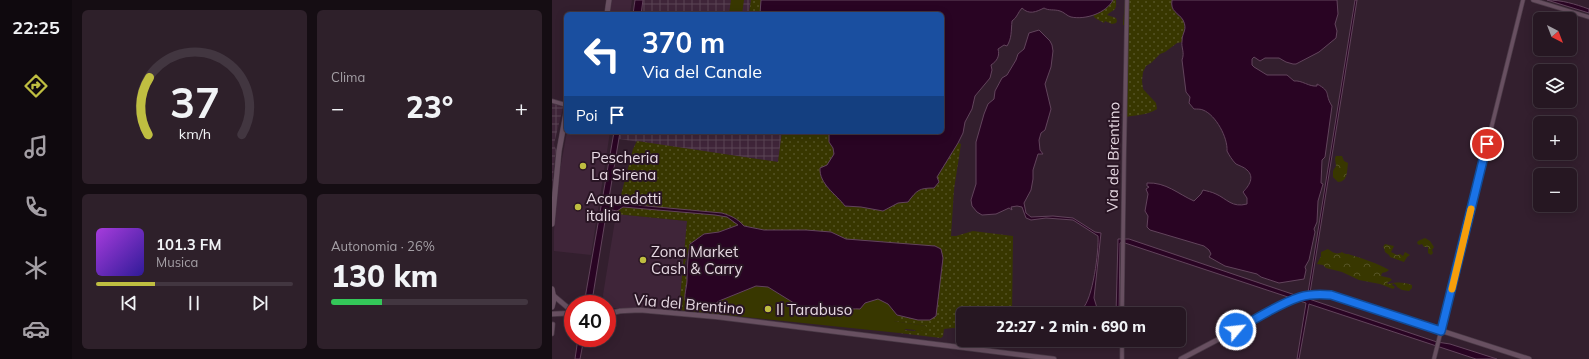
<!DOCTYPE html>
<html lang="it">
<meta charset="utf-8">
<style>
:root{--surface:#261722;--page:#2e202a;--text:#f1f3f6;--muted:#a49fa5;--line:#423640;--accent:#bfbe41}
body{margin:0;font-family:Mulish,sans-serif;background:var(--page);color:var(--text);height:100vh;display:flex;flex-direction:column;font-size:15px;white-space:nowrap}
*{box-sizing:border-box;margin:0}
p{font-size:13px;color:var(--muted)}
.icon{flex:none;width:22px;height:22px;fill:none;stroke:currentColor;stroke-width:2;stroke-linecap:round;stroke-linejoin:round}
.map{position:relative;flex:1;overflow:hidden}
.sheet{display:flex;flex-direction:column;gap:10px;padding:10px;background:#150d13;width:480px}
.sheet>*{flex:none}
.hud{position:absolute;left:12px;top:12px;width:380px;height:122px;border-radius:6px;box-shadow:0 2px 10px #0003,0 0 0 1px var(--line);background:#1a4fa0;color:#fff;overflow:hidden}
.needle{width:26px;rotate:138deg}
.buttons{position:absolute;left:981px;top:12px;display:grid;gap:8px}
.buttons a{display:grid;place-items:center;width:44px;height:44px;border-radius:6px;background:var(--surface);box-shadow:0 2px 10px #0003,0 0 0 1px var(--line);font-size:20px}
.speed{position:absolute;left:12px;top:295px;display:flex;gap:8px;font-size:20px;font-weight:700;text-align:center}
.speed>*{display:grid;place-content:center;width:52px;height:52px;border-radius:50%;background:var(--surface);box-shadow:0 2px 10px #0003,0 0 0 1px var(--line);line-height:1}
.speed .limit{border:6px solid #d22;background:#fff;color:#111}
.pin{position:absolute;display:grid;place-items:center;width:34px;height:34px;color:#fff;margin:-17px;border:2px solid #fff;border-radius:50%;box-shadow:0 1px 4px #0007}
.me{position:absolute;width:44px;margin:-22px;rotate:62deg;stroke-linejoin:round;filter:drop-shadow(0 0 3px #0008)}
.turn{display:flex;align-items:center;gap:14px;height:84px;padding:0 12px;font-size:18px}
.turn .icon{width:52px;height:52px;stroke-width:2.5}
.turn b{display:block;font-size:28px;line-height:34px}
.then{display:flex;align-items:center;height:38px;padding:0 12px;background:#0003;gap:8px;font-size:15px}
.big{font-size:30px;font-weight:800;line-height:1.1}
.sheet .card{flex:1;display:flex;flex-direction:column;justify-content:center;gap:6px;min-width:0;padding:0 14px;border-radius:6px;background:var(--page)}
.sheet .dial{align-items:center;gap:0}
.dial svg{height:104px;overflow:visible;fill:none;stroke:var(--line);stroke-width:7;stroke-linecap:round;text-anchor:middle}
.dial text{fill:var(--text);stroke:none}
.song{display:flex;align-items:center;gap:12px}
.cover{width:48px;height:48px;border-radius:6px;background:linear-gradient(135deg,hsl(280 70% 55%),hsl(250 70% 35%))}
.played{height:4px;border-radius:2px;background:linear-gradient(90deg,var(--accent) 30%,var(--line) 30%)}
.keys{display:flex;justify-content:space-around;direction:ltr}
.heat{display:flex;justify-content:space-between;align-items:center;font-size:22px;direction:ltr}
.charge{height:6px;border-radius:3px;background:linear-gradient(90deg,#34c759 26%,var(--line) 0)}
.sheet .tiles{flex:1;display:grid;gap:10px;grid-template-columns:repeat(2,1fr)}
.trip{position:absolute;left:404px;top:307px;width:230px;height:40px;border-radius:6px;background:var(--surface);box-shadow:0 2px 10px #0003,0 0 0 1px var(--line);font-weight:800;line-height:40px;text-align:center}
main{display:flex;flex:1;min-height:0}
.dock{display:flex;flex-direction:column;width:72px;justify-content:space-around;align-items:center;background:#0f090e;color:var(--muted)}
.dock .icon{width:28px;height:28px}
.dock .current{color:var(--accent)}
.dock b{font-size:18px;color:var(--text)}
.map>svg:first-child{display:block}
.built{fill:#3f2539}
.industrial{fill:url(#industrial-grid)}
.grass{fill:url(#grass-dots)}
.forest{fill:url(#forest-crowns)}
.green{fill:#383700}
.water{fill:#290423;stroke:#62445c}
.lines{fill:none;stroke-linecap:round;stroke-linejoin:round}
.minor-casing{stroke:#4b3a47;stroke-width:5}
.tertiary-casing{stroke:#4b3a47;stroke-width:6}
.secondary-casing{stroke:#4b3a47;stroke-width:6}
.minor{stroke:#685061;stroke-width:3.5}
.tertiary{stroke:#685061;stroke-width:4.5}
.secondary{stroke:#685061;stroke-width:5}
.route-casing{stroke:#114b97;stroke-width:10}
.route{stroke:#1a73e8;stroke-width:7}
.slow{stroke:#f59e0b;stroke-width:7}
.poi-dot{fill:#bfbe41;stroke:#291524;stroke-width:1.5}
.labels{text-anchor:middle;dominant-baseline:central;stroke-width:4;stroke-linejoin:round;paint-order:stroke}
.poi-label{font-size:15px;fill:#e6d8e2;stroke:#291524;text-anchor:start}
.street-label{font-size:15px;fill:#e6d8e2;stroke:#291524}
</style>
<main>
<nav class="dock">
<b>22:25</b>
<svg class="icon current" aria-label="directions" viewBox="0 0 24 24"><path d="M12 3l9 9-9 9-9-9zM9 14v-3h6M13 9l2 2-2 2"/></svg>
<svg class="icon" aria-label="music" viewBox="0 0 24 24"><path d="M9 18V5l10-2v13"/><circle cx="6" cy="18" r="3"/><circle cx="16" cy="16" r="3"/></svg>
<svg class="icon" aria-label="phone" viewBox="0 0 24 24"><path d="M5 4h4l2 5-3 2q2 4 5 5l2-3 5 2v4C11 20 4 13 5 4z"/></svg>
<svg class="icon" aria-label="climate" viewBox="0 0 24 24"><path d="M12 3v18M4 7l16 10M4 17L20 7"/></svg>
<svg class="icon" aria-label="car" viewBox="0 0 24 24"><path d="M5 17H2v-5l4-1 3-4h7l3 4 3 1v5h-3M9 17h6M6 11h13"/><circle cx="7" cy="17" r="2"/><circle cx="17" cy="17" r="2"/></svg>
</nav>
<section class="sheet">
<div class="tiles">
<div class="card dial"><svg viewBox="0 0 100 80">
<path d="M14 69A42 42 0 1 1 86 69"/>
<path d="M14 69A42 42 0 0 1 15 25" stroke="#bfbe41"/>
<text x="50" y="56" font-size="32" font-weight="700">37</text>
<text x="50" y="72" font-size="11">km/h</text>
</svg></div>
<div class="card"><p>Clima</p>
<div class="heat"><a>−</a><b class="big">23°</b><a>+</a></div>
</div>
<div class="card">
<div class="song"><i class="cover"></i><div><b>101.3 FM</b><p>Musica</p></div></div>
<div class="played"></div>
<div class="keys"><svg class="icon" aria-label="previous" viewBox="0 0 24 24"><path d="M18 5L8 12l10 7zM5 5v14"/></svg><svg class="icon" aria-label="pause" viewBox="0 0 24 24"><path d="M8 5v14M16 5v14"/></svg><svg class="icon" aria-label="next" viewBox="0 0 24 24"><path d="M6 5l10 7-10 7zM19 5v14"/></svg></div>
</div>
<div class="card"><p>Autonomia · 26%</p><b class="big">130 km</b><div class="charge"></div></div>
</div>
</section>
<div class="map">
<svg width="1037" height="359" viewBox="0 0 1037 359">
<defs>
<pattern id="industrial-grid" width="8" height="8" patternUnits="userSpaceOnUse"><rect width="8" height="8" fill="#3f2539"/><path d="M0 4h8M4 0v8" fill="none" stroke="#5b4455"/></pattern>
<pattern id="grass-dots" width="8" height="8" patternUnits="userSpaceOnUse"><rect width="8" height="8" fill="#383700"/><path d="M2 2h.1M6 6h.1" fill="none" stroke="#555325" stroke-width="1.8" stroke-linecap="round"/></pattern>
<pattern id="forest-crowns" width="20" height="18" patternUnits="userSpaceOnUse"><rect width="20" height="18" fill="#383700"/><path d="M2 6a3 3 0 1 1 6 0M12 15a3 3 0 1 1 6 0" fill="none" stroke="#555325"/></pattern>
</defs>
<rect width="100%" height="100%" fill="#331f2e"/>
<path class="built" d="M57,0H80L78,14H55Z
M15,132H58L39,255L2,251V231L7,175Z
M64,214L135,221L127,310L90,308H55V304H52L51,295Z"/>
<path class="industrial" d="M91,0H199L197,14H89Z
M0,103L11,107L2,144L4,150L0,185Z
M68,132H230L226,162L67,139Z"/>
<path class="grass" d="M199,0H209L208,14H197Z
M561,0H564C565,12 561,9 555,15L564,18L565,21L564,23L560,24L553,21L552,23L543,18L541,15C549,13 557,7 561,0Z
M573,0H620L625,15C636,20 633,33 630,42L625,43L613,52L608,54L599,63L594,66L591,72L590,81L591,89L604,103L605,109C596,115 584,115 574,117V25H571Z
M230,132H277V142L281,148L282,154L275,165L276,187L280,193L286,196L293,206L309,207L331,211L346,203L356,202L360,195L385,177L406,143L409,144L402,189L399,236H404L421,231L461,236L460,314H411V329L401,328L392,329L391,336L389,338L347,333L351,330L362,331L374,326L341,321L345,315C358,318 372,324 384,316L391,258L328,241L294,239L279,232L254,230H212L188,225L167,232L152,234L138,244L133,263L135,282L133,289L134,303L151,307L167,301L164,314L127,310L135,221L64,214L81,149L85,141L226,162Z"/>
<path class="forest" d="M784,156H790L792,161L796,163C795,170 796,182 786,182L781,177V171L784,166L783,158Z
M873,238L878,241L882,247L880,250L881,253L879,255L876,253V247H872L870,244L867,245L865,243L866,241Z
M833,244L842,246L839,252L845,255L848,254L851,256L853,252L858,255L855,257L852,262L838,257L837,255L833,252L832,248L831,247Z
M776,249C781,253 785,255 790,252C794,255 795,253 799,255C812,259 825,263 837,270L834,272L830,273L829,276L838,278L840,280L835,283L836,284C846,282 850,282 860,285V288L857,291L850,290L845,287L844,285L841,283L840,285L843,287L841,289L828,284L807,280L790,272L774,268L771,265L765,264L769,256V252Z"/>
<path class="green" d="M179,0H192L190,14H177Z
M204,286L216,287L258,313L267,311L277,306C288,313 296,308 308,309L313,303L326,299L336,304L345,315L342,321L374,326L375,329L372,331L354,329L347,333L164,314L167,301Z"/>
<path class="water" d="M83,0H91L89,14H81Z
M209,0H561C554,13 534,20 519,17C515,16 512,12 508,11C502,9 497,11 492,8C484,12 477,15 470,8C466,12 465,18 460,21C459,31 460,38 455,46L452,45L446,49C448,56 445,61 439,65L440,70L438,78L423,96L420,109L413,122L411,133L406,143L385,177L387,182L382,188C367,188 365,190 356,202L346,203L331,211L309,207L293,206C284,194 267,184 268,168L275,165L282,154L281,148L277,142V132H390V14H208Z
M620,0H785L786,14L783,24L785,31L784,38L767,52L744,64H741L734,62L727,58H713L708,61L702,57L700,59V65L702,67L715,75H735L742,81C750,80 757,87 765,86V84C780,92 772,94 780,106L773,157L770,160L769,183L771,184L766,201L765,222L762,229L763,232L757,260L753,267L754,270L752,279L727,283L709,277L705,274L673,266L657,257L659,254L657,250L652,246L598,230L595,227L596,216L593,211L596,194L594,189L597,187L595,186V183C614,182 626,194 642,201L649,194L651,190C655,191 660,192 664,194C675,199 680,208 695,204V198L691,192C697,186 703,177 695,170C692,167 688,166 684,164C680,160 677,155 675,151C676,138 664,115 651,110C649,109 645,109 642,109L637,103L638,97L634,92L630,60C633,52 629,48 630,41C630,32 636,30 631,20C626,12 618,12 620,0Z
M803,0H805L757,299L885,342L898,344L945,359H924L757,304L747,359H745L754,303L570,242L568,243L567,314H564L566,239H577L755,299Z
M995,0C1010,0 1023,4 1037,9V13Z
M487,30L498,41L500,45L501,51L499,67L493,84L499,109L493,130L489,133L487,140L488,150L491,154H486L481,170V179L479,190L472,203L474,213L479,217L501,216L521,218L543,232L549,233L542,298L545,308V314H514L526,307L528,309H530C541,300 547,250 546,236L521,220L494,218L479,220L474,218L470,207L465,206L459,207L460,210L457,208L444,214L430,215L425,212L420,206L419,200L424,184V142L432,114L436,104L442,99L443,91L450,78L455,75L464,60L466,54L472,49L477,33Z
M62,132H68L57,198L68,200L73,204L170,213C179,216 185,218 192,226L212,230H254L279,232L294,239L383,246L389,249L391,258L384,316L378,320H366L345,315L336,304L326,299L313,303L308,309C296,308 288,313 277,306L267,311L258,313L216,287L204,286L167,301L159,307L134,303C131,296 135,288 135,280C135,268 136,256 138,244L152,234L167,232L186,225L175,217L163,215L71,207L65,211L55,209L40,301L39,304H32Z
M26,338H32L28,359H23Z"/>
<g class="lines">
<defs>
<path id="minor" d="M981,0L1037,17
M0,101L14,105
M570,314C571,209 573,105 575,0
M0,334L1,324
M570,359V340
M882,359L971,0"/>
<path id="tertiary" d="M2,296L21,312
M0,314L21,313
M55,314L68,311L88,310L166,317L502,359
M629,359L739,301C752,295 764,294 779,295L977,359"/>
<path id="secondary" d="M55,14L57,0
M0,224L7,151L14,113
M0,289L2,299L0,307"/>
</defs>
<use href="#minor" class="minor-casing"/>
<use href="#tertiary" class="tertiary-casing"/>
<use href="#secondary" class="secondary-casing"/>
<use href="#minor" class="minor"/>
<use href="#tertiary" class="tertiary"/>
<use href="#secondary" class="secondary"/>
</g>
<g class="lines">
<defs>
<path id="route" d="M684,330C704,319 726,304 748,297C758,294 768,294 779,295L889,331L935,144"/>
</defs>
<use href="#route" class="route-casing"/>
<use href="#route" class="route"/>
<path class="slow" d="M900,289L919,209"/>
</g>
<g class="poi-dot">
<circle cx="31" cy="166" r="4"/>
<circle cx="26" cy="207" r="4"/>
<circle cx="91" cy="260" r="4"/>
<circle cx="216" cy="309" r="4"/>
</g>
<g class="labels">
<g class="poi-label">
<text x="39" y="157">Pescheria<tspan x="39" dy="17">La Sirena</tspan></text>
<text x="34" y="198">Acquedotti<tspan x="34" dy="17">italia</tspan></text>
<text x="99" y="251">Zona Market<tspan x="99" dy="17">Cash &amp; Carry</tspan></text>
<text x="224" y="309">Il Tarabuso</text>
</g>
<g class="street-label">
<text transform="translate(561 157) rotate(-89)">Via del Brentino</text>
<text transform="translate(137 304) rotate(5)">Via del Brentino</text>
</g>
</g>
</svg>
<div class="buttons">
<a><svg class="needle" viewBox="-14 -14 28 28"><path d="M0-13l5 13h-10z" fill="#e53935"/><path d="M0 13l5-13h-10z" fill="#a49fa5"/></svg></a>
<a><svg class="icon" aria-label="layers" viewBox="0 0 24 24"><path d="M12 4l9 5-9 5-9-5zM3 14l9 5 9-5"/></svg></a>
<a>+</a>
<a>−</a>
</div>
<div class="speed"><div class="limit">40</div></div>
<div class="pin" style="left:935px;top:144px;background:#d93025"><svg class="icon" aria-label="arrive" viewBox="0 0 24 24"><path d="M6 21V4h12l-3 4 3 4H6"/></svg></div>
<svg class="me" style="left:684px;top:330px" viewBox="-20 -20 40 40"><circle r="17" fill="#1a73e8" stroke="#fff" stroke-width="3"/><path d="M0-11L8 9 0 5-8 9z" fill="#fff"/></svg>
<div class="trip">22:27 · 2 min · 690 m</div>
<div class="hud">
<div class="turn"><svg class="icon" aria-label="left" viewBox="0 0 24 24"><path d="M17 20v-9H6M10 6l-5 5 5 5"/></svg><div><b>370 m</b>Via del Canale</div></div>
<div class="then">Poi<svg class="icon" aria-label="arrive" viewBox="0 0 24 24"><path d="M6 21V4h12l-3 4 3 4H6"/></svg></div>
</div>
</div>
</main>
